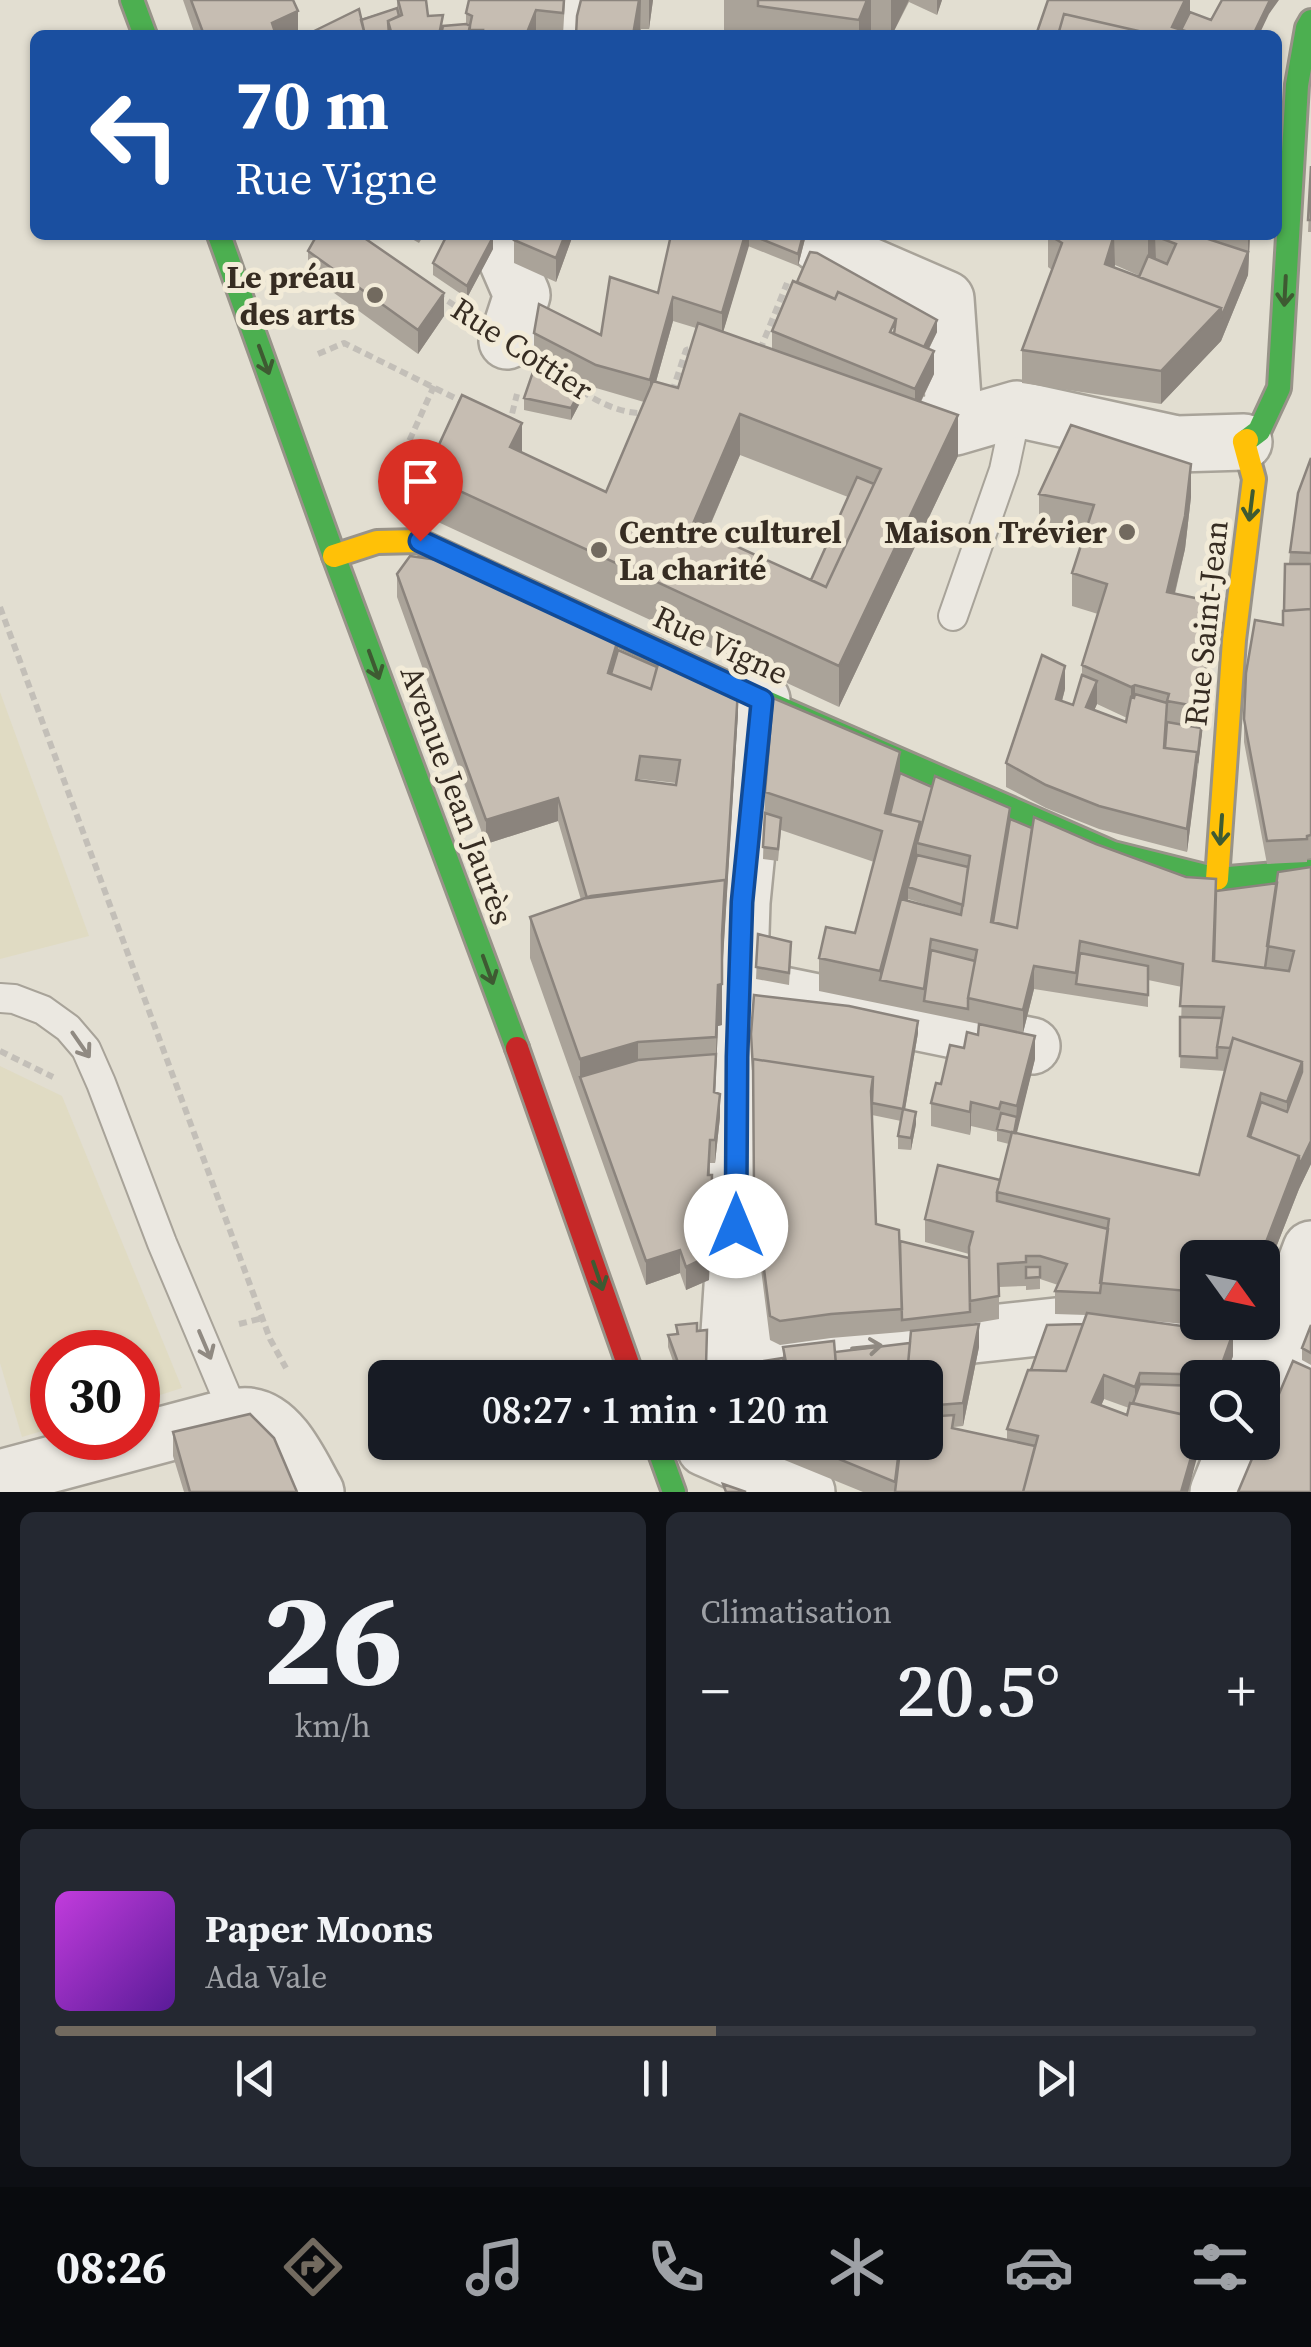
<!DOCTYPE html>
<html lang="fr">
<meta charset="utf-8">
<style>
:root{--surface:#171b24;--page:#242831;--text:#f1f3f6;--muted:#9ea1a6;--line:#363941;--accent:#726a5f}
body{margin:0;font-family:"Source Serif 4",serif;background:var(--page);color:var(--text);height:100vh;display:flex;flex-direction:column;font-size:38px;white-space:nowrap}
*{box-sizing:border-box;margin:0}
p{font-size:32px;color:var(--muted)}
.icon{flex:none;width:55px;height:55px;fill:none;stroke:currentColor;stroke-width:2;stroke-linecap:round;stroke-linejoin:round}
.map{position:relative;height:1492px;overflow:hidden}
.sheet{display:flex;flex-direction:column;gap:20px;padding:20px;background:#0d0f14;flex:1}
.sheet>*{flex:none}
.top-card{position:absolute;left:30px;top:30px;width:1252px;height:210px;border-radius:15px;box-shadow:0 2px 8px #0004;background:#1a4fa0;color:#fff;overflow:hidden}
.needle{width:65px;rotate:123deg}
.controls{position:absolute;left:1180px;top:1240px;display:grid;gap:20px}
.controls a{display:grid;place-items:center;width:100px;height:100px;border-radius:15px;background:var(--surface);box-shadow:0 2px 8px #0004;font-size:50px}
.speed{position:absolute;left:30px;top:1330px;display:flex;gap:20px;font-size:50px;font-weight:700;text-align:center}
.speed>*{display:grid;place-content:center;width:130px;height:130px;border-radius:50%;background:var(--surface);box-shadow:0 2px 8px #0004;line-height:1}
.speed .limit{border:15px solid #d22;background:#fff;color:#111}
.pin{position:absolute;display:grid;place-items:center;width:85px;height:85px;color:#fff;margin:-102px -42px;border-radius:50% 50% 50% 0;rotate:-45deg;box-shadow:0 0 10px #0007}
.pin .icon{rotate:45deg}
.me{position:absolute;width:110px;margin:-55px;rotate:0deg;stroke-linejoin:round;filter:drop-shadow(0 0 8px #0008)}
.turn{display:flex;align-items:center;gap:35px;height:210px;padding:0 40px;font-size:45px}
.turn .icon{width:130px;height:130px;stroke-width:2.5}
.turn b{display:block;font-size:70px;line-height:85px}
.big{font-size:75px;font-weight:600;line-height:1.1}
.sheet .card{flex:1;display:flex;flex-direction:column;justify-content:center;gap:15px;min-width:0;padding:0 35px;border-radius:15px;background:var(--page)}
.sheet .dial{align-items:center;gap:0}
.dial b{font-size:130px;line-height:1}
.song{display:flex;align-items:center;gap:30px}
.cover{width:120px;height:120px;border-radius:15px;background:linear-gradient(135deg,hsl(290 70% 55%),hsl(270 70% 35%))}
.played{height:10px;border-radius:5px;background:linear-gradient(90deg,var(--accent) 55%,var(--line) 55%)}
.keys{display:flex;justify-content:space-around;direction:ltr}
.heat{display:flex;justify-content:space-between;align-items:center;font-size:55px;direction:ltr}
.sheet .tiles{flex:1;display:grid;gap:20px;grid-template-columns:1fr 1fr}
.card:last-child{grid-column:span 2}
.trip{position:absolute;left:368px;top:1360px;width:575px;height:100px;border-radius:15px;background:var(--surface);box-shadow:0 2px 8px #0004;font-weight:600;line-height:100px;text-align:center}
.dock{display:flex;height:160px;justify-content:space-around;align-items:center;background:#090b0e;color:var(--muted)}
.dock .icon{width:70px;height:70px}
.dock .on{color:var(--accent)}
.dock b{font-size:45px;color:var(--text)}
.map>svg:first-child{display:block}
.farmland{fill:#e0dbc3}
.lines{fill:none;stroke-linecap:round;stroke-linejoin:round}
.lane-casing{stroke:#a8a399;stroke-width:32}
.street-casing{stroke:#a8a399;stroke-width:60}
.fast-casing{stroke:#989389;stroke-width:28}
.slow-casing{stroke:#989389;stroke-width:28}
.jam-casing{stroke:#989389;stroke-width:28}
.path{stroke:#c3bfb8;stroke-width:6;stroke-dasharray:8 5;stroke-linecap:butt}
.lane{stroke:#ebe8e1;stroke-width:28}
.street{stroke:#ebe8e1;stroke-width:55}
.fast{stroke:#4caf50;stroke-width:22}
.slow{stroke:#ffc107;stroke-width:22}
.jam{stroke:#c62828;stroke-width:22}
.wall{fill:#aaa399;fill-rule:evenodd}
.shaded-wall{fill:#8b847d}
.building{fill:#c6bdb2;stroke:#8b847d;stroke-width:2.5;fill-rule:evenodd}
.oneway{stroke:#3e5a32}
.oneway2{stroke:#908a82}
.route-casing{stroke:#114b97;stroke-width:25}
.route{stroke:#1a73e8;stroke-width:18}
.poi-dot{fill:#726a5f;stroke:#f2ebd8;stroke-width:4}
.labels{text-anchor:middle;dominant-baseline:central;stroke-width:10;stroke-linejoin:round;paint-order:stroke}
.poi-label{font-size:32px;font-weight:bold;fill:#362c22;stroke:#f2ebd8;text-anchor:end}
.street-label{font-size:32px;fill:#362c22;stroke:#f2ebd8}
</style>
<div class="map">
<svg width="1311" height="1492" viewBox="0 0 1311 1492">
<rect width="100%" height="100%" fill="#e2ded1"/>
<path class="farmland" d="M0,692L89,936L0,959Z
M0,1066L62,1096L182,1388L138,1402V1352H52V1428L22,1437L0,1363Z"/>
<g class="lines">
<defs>
<path id="lane" d="M953,616L1004,470L1017,409
M0,998L14,999L43,1010L68,1028L86,1049L101,1083L162,1243L235,1416"/>
<path id="street" d="M573,35L575,0
M496,235L522,295L507,341
M817,243L946,299L955,427
M920,424L955,427L1017,409L1177,444L1244,442
M739,986L1032,1046
M746,1289C749,1314 745,1345 771,1357L1074,1324L1246,1345L1270,1359L1311,1378
M726,1378L736,1226L737,1057L742,902L762,700
M1262,1378L1311,1249
M705,1448L807,1492
M0,1478L210,1422C222,1419 236,1415 249,1416C282,1420 301,1466 316,1492
M1218,1492L1238,1442"/>
<path id="fast" d="M132,0L145,35
M219,235L334,556L517,1048
M1247,440L1259,431L1279,388L1297,85L1307,28L1311,21
M657,651L762,700L1113,853L1217,879L1311,871
M656,1442L674,1492"/>
<path id="slow" d="M334,556L377,542L419,541L657,651
M1217,879L1234,640L1254,479L1244,442L1247,440"/>
<path id="jam" d="M517,1048L633,1378"/>
</defs>
<use href="#lane" class="lane-casing"/>
<use href="#street" class="street-casing"/>
<use href="#fast" class="fast-casing"/>
<use href="#slow" class="slow-casing"/>
<use href="#jam" class="jam-casing"/>
<path class="path" d="M437,294L460,309
M760,350L787,283
M318,354L344,343L465,403
M550,369C577,388 610,415 646,413
M672,392L686,350L698,346
M509,426L517,394
M388,488L434,386
M0,607L270,1339L286,1368
M0,1051L53,1077
M239,1324L263,1318"/>
<use href="#lane" class="lane"/>
<use href="#street" class="street"/>
<use href="#fast" class="fast"/>
<use href="#slow" class="slow"/>
<use href="#jam" class="jam"/>
</g>
<path class="wall" d="M183,0H293L298,34L195,35Z
M397,0H426L428,16L443,26L466,24V13L469,0H565L563,35L536,33L535,35H306L397,8Z
M581,0H653L649,29H641L640,35H576Z
M724,0H942L937,15L909,2L892,35L871,30L869,35H724Z
M1311,166V232H1308Z
M405,235H424L419,243Z
M573,235L556,282L514,263V240Z
M671,235H806L798,266L748,246L723,332L772,349V331L937,332L929,349L934,374L921,402L958,456L839,707L425,516V475L522,453L606,492L644,402L596,388L534,357V333L601,335L658,293ZM673,321L696,328L678,388L656,382ZM740,455L848,497L811,580L707,533Z
M1048,235H1250L1248,275L1221,341L1161,404L1022,383V350L1052,270L1048,267ZM1115,265L1140,276L1139,277L1114,268Z
M493,249L467,298L433,275V263Z
M308,251L444,316L418,354L308,274Z
M524,398L581,401L571,420L524,410Z
M1311,458V858L1307,859V862L1267,864L1244,742V719L1283,625L1290,552Z
M1039,494L1191,497L1185,549L1175,594L1214,635L1187,852L1099,829L1046,808L1006,787V763L1065,689L1062,701L1073,705L1082,675V665L1098,614L1072,606V573L1084,536L1039,527ZM1097,704L1127,718L1126,722L1094,710Z
M397,574L618,650L738,713L722,972V1025L718,1026L715,1093L720,1117L715,1163H710V1175L712,1198L709,1280L686,1290L680,1273L646,1285L530,958V917L581,900L558,821L486,844L397,597ZM640,779L676,783V785L640,781Z
M900,773L1032,828L1096,844L1216,891L1277,883L1311,867V1164L1299,1189L1262,1283V1258H1198V1322H1245L1242,1327L1235,1329L1122,1318L1233,1356L1225,1378H1198V1442L1188,1492H863L765,1452L764,1442H925V1378H753L752,1363L783,1358V1347L835,1352L979,1347L963,1426L954,1427L953,1429L1007,1440V1429L1031,1370L1083,1324L1086,1315L1055,1314V1291L1058,1285L1040,1279V1289L1026,1290V1279V1286L999,1287V1319L970,1324L902,1332L831,1338L780,1345L770,1340L754,1214L753,1082L918,1033L905,1110L916,1124L911,1150L898,1149V1136L901,1121L872,1115L876,1224L900,1241L969,1258V1254L925,1242V1219L1000,1180L1009,1144L997,1141V1132L971,1126L970,1135L931,1126V1103L941,1084L1035,1059L1016,1133L1199,1175L1225,1071L1180,1068L1182,987L1148,980V1007L1034,989L1023,1033L819,991V958L855,933L874,862L781,830L778,861L763,859L765,792ZM908,899L946,911L908,901ZM1104,1399L1129,1408L1127,1415L1101,1406Z
M758,934L791,954L789,985L756,979Z
M676,1325L697,1331L707,1330L706,1378H679L668,1347V1335L676,1334Z
M1311,1325V1365L1302,1360V1348Z
M173,1432L297,1492H184L173,1456Z"/>
<path class="shaded-wall" d="M639,0H641L640,35H633Z
M649,0H653L649,29Z
M867,0H871V30L869,35H859V20Z
M891,0H909L892,35H891Z
M937,0H942L937,15Z
M1185,0H1190V24L1184,35L1172,27Z
M1270,0H1279L1269,14L1259,35H1253Z
M536,10V33L535,35H526Z
M298,11V34L272,35V23Z
M565,235H573L556,282V258Z
M745,235H749V246L722,336V313Z
M803,235H806L798,266V254Z
M1114,235L1115,265L1105,297V264Z
M1149,235H1161L1155,236L1156,260L1148,279V238Z
M1248,235H1250L1248,275Z
M493,237V249L467,298V286Z
M1248,252V275L1221,341L1161,404V371Z
M444,293V316L418,354V330Z
M673,297V321L650,403V380Z
M937,320V332L919,368V356Z
M934,351V374L915,413V389Z
M581,389V401L571,420V408Z
M740,414V455L692,567V526Z
M958,415V456L839,707V666Z
M522,423V464L510,447Z
M1191,464V497L1185,549L1167,625V592Z
M1214,602V635L1197,775L1201,707Z
M618,639V662L608,684V673Z
M1065,666V689L1056,723V699Z
M1097,681V704L1086,730V707Z
M1135,685V718L1131,720V687Z
M738,690V713L722,976V935Z
M900,752V786L888,835L885,813Z
M1197,752V775L1187,852V829Z
M558,798V821L486,844V820Z
M1010,808V831L991,933V922Z
M920,822V843H917V867L908,887V898L886,982L880,980V1004V971Z
M1034,966V989L1023,1033V1010Z
M722,984V1025L718,1026L714,1116L718,985Z
M918,1021V1033L903,1121V1109Z
M1035,1036V1059L1014,1145L1017,1106Z
M638,1042V1083L580,1077V1059Z
M1302,1062V1095L1287,1135V1102Z
M1261,1093V1126L1254,1148L1248,1136Z
M720,1094V1117L715,1163V1140Z
M971,1102V1126L970,1135V1112Z
M916,1112V1124L911,1150V1138Z
M1311,1141V1164L1299,1189L1262,1283V1258H1260L1299,1156Z
M712,1175L709,1280L686,1290V1267Z
M680,1250V1273L646,1285V1261Z
M1235,1322H1245L1242,1327L1235,1329Z
M979,1324V1347L963,1426V1403Z
M1233,1333V1356L1225,1378H1218Z
M1140,1373V1396L1135,1410V1387Z
M1104,1375V1399L1092,1426V1402Z
M1198,1433V1442H1201L1188,1492H1181Z"/>
<path class="building" d="M191,0H293L298,11L272,23L276,35H204Z
M398,0H426L428,16L443,15L439,35H392L388,21L402,15Z
M469,0H564L563,13L536,10L526,35H482L483,30H469L472,16L466,13Z
M581,0H639L633,35H576L577,16Z
M758,0H867L859,20L758,6Z
M1048,0H1185L1172,27L1198,35H1156L1064,14L1058,35H1036Z
M1222,0H1270L1253,35H1198L1181,30L1190,12L1211,20Z
M397,8L399,16L388,21L389,35H365L361,20Z
M359,9L365,35H306Z
M1064,14L1156,35H1058Z
M466,24L470,26L469,35H441L443,26Z
M1311,166V220H1308Z
M317,235H360L444,293L418,330L308,251Z
M447,235H492L493,237L467,286L433,263Z
M516,235H565L556,258L514,240Z
M671,235H745L722,313L673,297L650,380L596,365L534,333L539,304L601,335L610,277L658,293Z
M751,235H803L798,254Z
M1049,235H1114L1105,264L1221,308L1161,371L1022,350L1062,243Z
M1156,235H1196L1248,252L1221,318V308L1139,277L1148,256L1167,264L1176,244L1155,236Z
M810,252L817,253L937,320L924,347L894,334L896,319L838,292L835,299L797,282Z
M793,281L835,299L838,292L896,319L890,332L934,351L915,389L772,331Z
M698,323L958,415L839,666L425,475L462,395L522,423L510,447L606,492L653,381L678,388ZM740,414L881,469L826,587L692,526Z
M536,363L581,389L571,408L524,398Z
M1071,425L1191,464L1185,516L1167,592L1214,602L1201,707L1167,701L1169,694L1135,685L1131,687L1082,665L1107,584L1072,573L1094,505L1039,494Z
M1311,458V553L1290,552L1298,493Z
M857,477L874,484L826,587L811,580Z
M410,556L452,562L618,639L608,673L651,689L660,657L738,690L725,897V880L587,898L558,798L486,820L397,574ZM640,756L680,760L676,785L636,780Z
M1285,564H1311V609L1284,611Z
M1311,609V835L1307,836V839L1267,841L1244,719L1246,673L1255,620L1283,625V611Z
M618,650L657,667L651,689L611,674Z
M1042,655L1065,666L1056,699L1073,705L1082,675L1097,681L1086,707L1126,722L1131,697L1134,698L1135,694L1167,703L1164,748L1197,752L1187,829L1099,806L1046,785L1006,763Z
M773,698L900,752L885,813L920,822L880,971L819,958L826,927L855,933L882,831L765,792Z
M1167,722L1201,728L1197,763V752L1165,748Z
M900,773L932,787L920,832V822L890,814Z
M935,776L1010,808L991,922L1017,928L1034,817L1096,844L1186,877L1216,879L1213,961L1289,971L1294,951L1267,946L1278,872L1311,867V1141L1299,1166V1156L1250,1137L1261,1102L1287,1112L1302,1072V1062L1233,1038L1230,1048L1217,1047L1224,1007L1180,1006L1183,964L1080,941L1076,973L1034,966L1023,1010L968,998L977,950L931,939L924,989L880,980L901,899L961,915L970,856L917,843Z
M765,813L781,818L778,849L763,847Z
M1010,819L1032,828L1017,928L993,922Z
M917,855L968,867L963,905L908,887Z
M725,880L722,935V984L718,985L716,1037L638,1042L580,1059L530,917L591,896Z
M1277,883L1265,968L1214,961L1216,891Z
M758,934L791,942L789,973L756,967Z
M931,950L975,961L968,998V1009L924,1001Z
M1080,953L1148,966V995L1076,984Z
M754,995L849,1006L918,1021L903,1109L872,1103L873,1077L753,1059V1070L751,1034Z
M1180,1017L1222,1018L1217,1047V1058L1180,1056Z
M979,1024L1035,1036L1017,1106L1001,1102L999,1109L971,1102L970,1112L931,1103L936,1083L941,1084L950,1045L964,1048L967,1032L978,1035Z
M1233,1038L1302,1062L1287,1102L1261,1093L1248,1136L1299,1156L1260,1258H1198V1292L1100,1283L1109,1219L997,1192L1012,1132L1199,1175Z
M716,1054L714,1092L720,1094L715,1140H710L708,1175H712L709,1256L686,1267L680,1250L646,1261L580,1077L638,1060Z
M753,1059L873,1077L871,1091L876,1224L899,1230L902,1309L831,1314L780,1321L770,1316L754,1191Z
M903,1109L916,1112L911,1138L898,1136Z
M1001,1113L1017,1117L1014,1133L997,1129Z
M938,1165L1000,1180L997,1192V1201L1108,1229L1100,1293L1055,1291L1067,1264L1040,1256H1026V1262L998,1264L999,1296L970,1301L969,1247L973,1232L925,1219Z
M900,1241L969,1258L970,1312L902,1320Z
M1026,1267H1040V1277L1026,1278Z
M1087,1313L1233,1333L1218,1375L1140,1373L1135,1387L1104,1375L1092,1402L1127,1415L1130,1403L1198,1418V1433L1181,1492H1023L1038,1436L1007,1429L1028,1370L1066,1371Z
M697,1323V1331L707,1330L706,1366L680,1368L668,1335L678,1334L676,1325Z
M979,1324L963,1403L925,1406V1378H883V1376L907,1375L911,1331Z
M1083,1324L1066,1371L1031,1370L1047,1325Z
M1311,1325V1353L1302,1348Z
M834,1341L837,1378H789L783,1347Z
M910,1343L907,1375L883,1376V1378H837L835,1352Z
M783,1358L787,1378H755L752,1363Z
M1293,1361L1311,1369V1492H1238L1259,1442H1262V1434Z
M1140,1384L1198,1386V1418L1133,1403Z
M250,1414L274,1438L297,1492H190L173,1432Z
M954,1415L952,1428L1035,1446L1023,1492H895L901,1442H925V1417Z
M771,1442H800L802,1456Z
M802,1442H900L895,1482L802,1444Z
M723,1484L746,1492H726Z"/>
<defs><path id="oneway-shaft" d="M-6 0H5M1.5-3L5.5 0L1.5 3" fill="none" stroke-width="1.6" stroke-linecap="round" stroke-linejoin="round" transform="scale(2.5)"/></defs>
<g class="oneway">
<use href="#oneway-shaft" transform="translate(1285 291) rotate(93)"/>
<use href="#oneway-shaft" transform="translate(264 360) rotate(70)"/>
<use href="#oneway-shaft" transform="translate(1251 506) rotate(97)"/>
<use href="#oneway-shaft" transform="translate(374 665) rotate(70)"/>
<use href="#oneway-shaft" transform="translate(1221 830) rotate(94)"/>
<use href="#oneway-shaft" transform="translate(488 970) rotate(70)"/>
<use href="#oneway-shaft" transform="translate(598 1276) rotate(71)"/>
</g>
<g class="oneway2">
<use href="#oneway-shaft" transform="translate(81 1045) rotate(55)"/>
<use href="#oneway-shaft" transform="translate(205 1345) rotate(67)"/>
<use href="#oneway-shaft" transform="translate(867 1347) rotate(-6)"/>
</g>
<g class="lines">
<defs>
<path id="route" d="M420,541L762,700L742,902L737,1057L736,1226"/>
</defs>
<use href="#route" class="route-casing"/>
<use href="#route" class="route"/>
</g>
<g class="poi-dot">
<circle cx="375" cy="295" r="10"/>
<circle cx="1127" cy="532" r="10"/>
<circle cx="599" cy="550" r="10"/>
</g>
<g class="labels">
<g class="poi-label">
<text x="355" y="277">Le préau<tspan x="355" dy="37">des arts</tspan></text>
<text x="619" y="532" text-anchor="start">Centre culturel<tspan x="619" dy="37">La charité</tspan></text>
<text x="1107" y="532">Maison Trévier</text>
</g>
<g class="street-label">
<text transform="translate(522 349) rotate(33)">Rue Cottier</text>
<text transform="translate(1206 623) rotate(-84)">Rue Saint-Jean</text>
<text transform="translate(721 645) rotate(25)">Rue Vigne</text>
<text transform="translate(457 795) rotate(70)">Avenue Jean Jaurès</text>
</g>
</g>
</svg>
<div class="controls">
<a><svg class="needle" viewBox="-14 -14 28 28"><path d="M0-13l5 13h-10z" fill="#e53935"/><path d="M0 13l5-13h-10z" fill="#9ea1a6"/></svg></a>
<a><svg class="icon" aria-label="search" viewBox="0 0 24 24"><circle cx="10" cy="10" r="6"/><path d="M15 15l6 6"/></svg></a>
</div>
<div class="speed"><div class="limit">30</div></div>
<div class="pin" style="left:420px;top:541px;background:#d93025"><svg class="icon" aria-label="arrive" viewBox="0 0 24 24"><path d="M6 21V4h12l-3 4 3 4H6"/></svg></div>
<svg class="me" style="left:736px;top:1226px" viewBox="-20 -20 40 40"><circle r="19" fill="#fff"/><path d="M0-13L10 11 0 6-10 11z" fill="#1a73e8"/></svg>
<div class="trip">08:27 · 1 min · 120 m</div>
<div class="top-card">
<div class="turn"><svg class="icon" aria-label="left" viewBox="0 0 24 24"><path d="M17 20v-9H6M10 6l-5 5 5 5"/></svg><div><b>70 m</b>Rue Vigne</div></div>
</div>
</div>
<section class="sheet">
<div class="tiles">
<div class="card dial"><b>26</b><p>km/h</p></div>
<div class="card"><p>Climatisation</p>
<div class="heat"><a>−</a><b class="big">20.5°</b><a>+</a></div>
</div>
<div class="card">
<div class="song"><i class="cover"></i><div><b>Paper Moons</b><p>Ada Vale</p></div></div>
<div class="played"></div>
<div class="keys"><svg class="icon" aria-label="previous" viewBox="0 0 24 24"><path d="M18 5L8 12l10 7zM5 5v14"/></svg><svg class="icon" aria-label="pause" viewBox="0 0 24 24"><path d="M8 5v14M16 5v14"/></svg><svg class="icon" aria-label="next" viewBox="0 0 24 24"><path d="M6 5l10 7-10 7zM19 5v14"/></svg></div>
</div>
</div>
</section>
<nav class="dock">
<b>08:26</b>
<svg class="icon on" aria-label="directions" viewBox="0 0 24 24"><path d="M12 3l9 9-9 9-9-9zM9 14v-3h6M13 9l2 2-2 2"/></svg>
<svg class="icon" aria-label="music" viewBox="0 0 24 24"><path d="M9 18V5l10-2v13"/><circle cx="6" cy="18" r="3"/><circle cx="16" cy="16" r="3"/></svg>
<svg class="icon" aria-label="phone" viewBox="0 0 24 24"><path d="M5 4h4l2 5-3 2q2 4 5 5l2-3 5 2v4C11 20 4 13 5 4z"/></svg>
<svg class="icon" aria-label="climate" viewBox="0 0 24 24"><path d="M12 3v18M4 7l16 10M4 17L20 7"/></svg>
<svg class="icon" aria-label="car" viewBox="0 0 24 24"><path d="M5 17H2v-5l4-1 3-4h7l3 4 3 1v5h-3M9 17h6M6 11h13"/><circle cx="7" cy="17" r="2"/><circle cx="17" cy="17" r="2"/></svg>
<svg class="icon" aria-label="filters" viewBox="0 0 24 24"><path d="M4 7h16M4 17h16"/><circle cx="9" cy="7" r="2"/><circle cx="15" cy="17" r="2"/></svg>
</nav>
